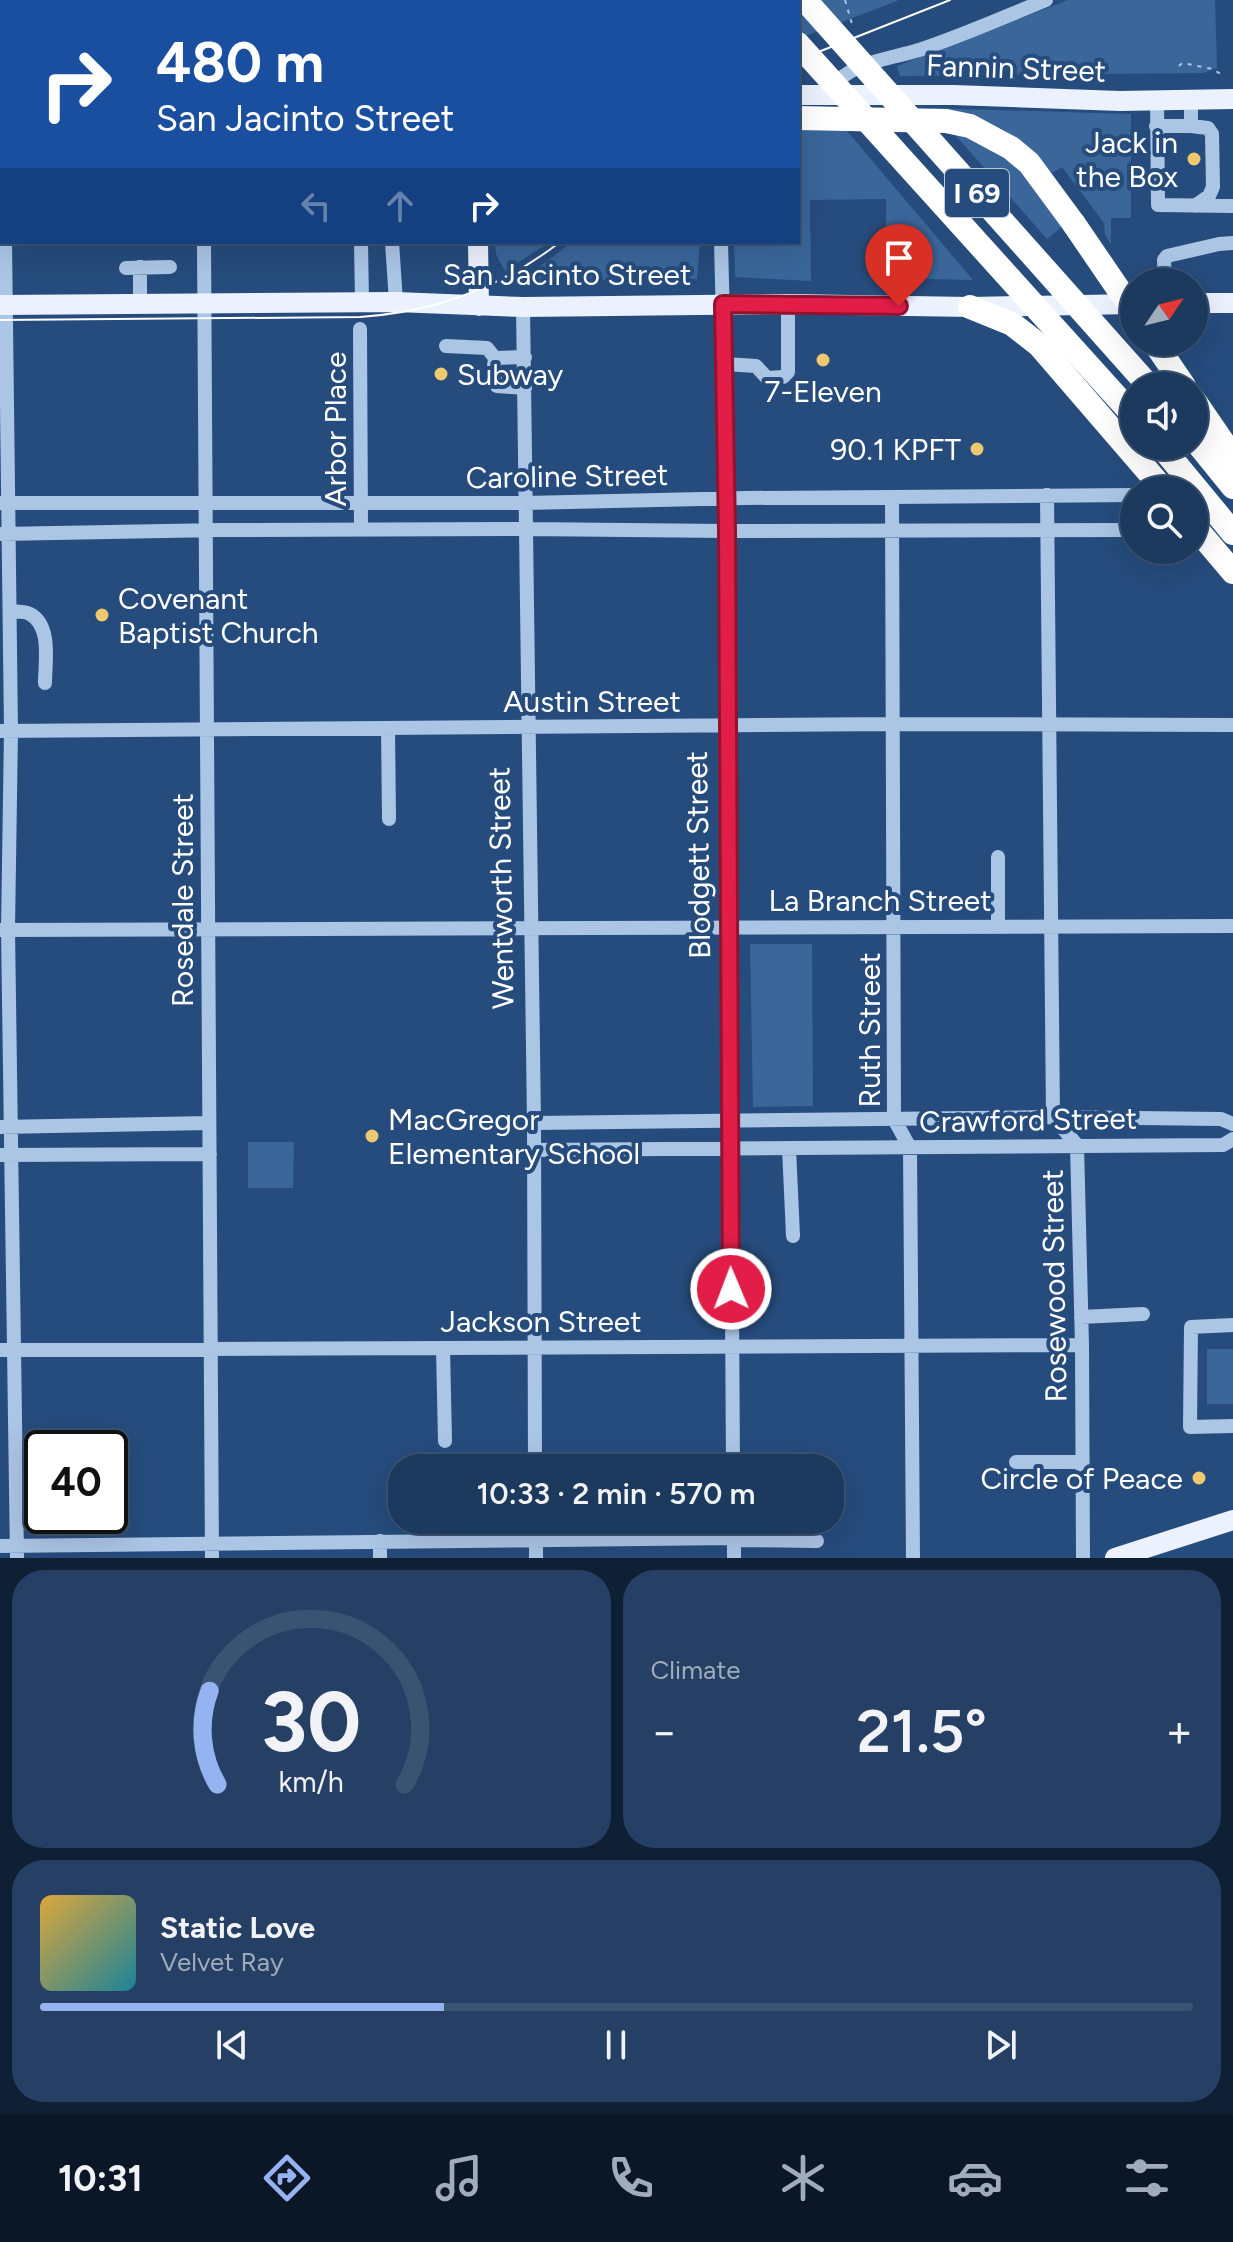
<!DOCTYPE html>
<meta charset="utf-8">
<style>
:root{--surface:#1c395e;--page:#254064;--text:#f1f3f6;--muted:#a0acbc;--line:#3a5373;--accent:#95b2f1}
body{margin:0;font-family:Figtree,sans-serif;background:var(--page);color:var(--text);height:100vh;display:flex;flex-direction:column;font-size:30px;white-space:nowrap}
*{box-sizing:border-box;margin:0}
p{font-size:26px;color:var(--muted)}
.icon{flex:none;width:44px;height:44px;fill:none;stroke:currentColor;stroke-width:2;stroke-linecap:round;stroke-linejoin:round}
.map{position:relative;height:1558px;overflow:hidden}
.sheet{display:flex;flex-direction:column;gap:12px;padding:12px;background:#0f1f34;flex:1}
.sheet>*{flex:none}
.hud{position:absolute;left:0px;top:0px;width:800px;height:244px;box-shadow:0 8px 32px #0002,0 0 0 2px var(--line);background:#1a4fa0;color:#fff;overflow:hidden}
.needle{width:52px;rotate:55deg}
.controls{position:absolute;left:1120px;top:268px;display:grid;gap:16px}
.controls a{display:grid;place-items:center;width:88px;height:88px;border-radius:50%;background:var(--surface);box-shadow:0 8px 32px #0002,0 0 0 2px var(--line);font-size:40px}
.speed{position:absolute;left:24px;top:1430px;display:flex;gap:16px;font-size:40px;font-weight:700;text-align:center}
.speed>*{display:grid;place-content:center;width:104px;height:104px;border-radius:50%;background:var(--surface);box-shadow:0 8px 32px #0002,0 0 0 2px var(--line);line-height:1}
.speed .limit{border:4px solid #111;border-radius:12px;background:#fff;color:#111}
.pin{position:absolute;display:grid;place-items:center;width:68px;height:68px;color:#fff;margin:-82px -34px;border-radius:50% 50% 50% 0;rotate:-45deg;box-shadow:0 0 8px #0007}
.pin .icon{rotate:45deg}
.me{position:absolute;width:88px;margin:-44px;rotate:359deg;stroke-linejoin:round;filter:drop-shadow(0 0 6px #0008)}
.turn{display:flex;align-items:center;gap:28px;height:168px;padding:0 24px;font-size:36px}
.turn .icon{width:104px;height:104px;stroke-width:2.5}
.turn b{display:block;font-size:56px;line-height:68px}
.lanes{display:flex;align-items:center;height:76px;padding:0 24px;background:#0003;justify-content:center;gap:40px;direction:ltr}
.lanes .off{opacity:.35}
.big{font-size:60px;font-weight:600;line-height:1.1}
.sheet .tile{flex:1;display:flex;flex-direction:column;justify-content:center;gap:12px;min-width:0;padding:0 28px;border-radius:32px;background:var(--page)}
.sheet .dial{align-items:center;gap:0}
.dial svg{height:208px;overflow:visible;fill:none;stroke:var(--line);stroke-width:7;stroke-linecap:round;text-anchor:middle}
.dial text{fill:var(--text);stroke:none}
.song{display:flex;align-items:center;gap:24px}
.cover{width:96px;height:96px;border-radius:12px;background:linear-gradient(135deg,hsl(40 70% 55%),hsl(190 70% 35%))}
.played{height:8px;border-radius:4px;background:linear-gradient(90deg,var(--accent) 35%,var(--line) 35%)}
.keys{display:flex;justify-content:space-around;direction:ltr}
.heat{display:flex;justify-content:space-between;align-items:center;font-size:44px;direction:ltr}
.sheet .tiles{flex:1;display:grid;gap:12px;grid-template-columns:1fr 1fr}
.tile:last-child{grid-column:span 2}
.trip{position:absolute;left:388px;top:1454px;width:456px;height:80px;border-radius:32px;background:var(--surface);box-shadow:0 8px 32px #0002,0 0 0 2px var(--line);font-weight:600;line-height:80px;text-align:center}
.tab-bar{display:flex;height:128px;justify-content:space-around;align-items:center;background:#0b1726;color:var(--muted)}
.tab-bar .icon{width:56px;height:56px}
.tab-bar .on{color:var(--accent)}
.tab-bar b{font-size:36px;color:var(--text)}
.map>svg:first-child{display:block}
.green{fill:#3a669a}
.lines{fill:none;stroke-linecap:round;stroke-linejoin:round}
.path{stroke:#abc5e5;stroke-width:2;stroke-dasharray:4 6;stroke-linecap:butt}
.minor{stroke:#abc5e5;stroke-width:14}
.major{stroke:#ebf2fd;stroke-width:20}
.highway{stroke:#fff;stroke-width:24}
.tram{stroke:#fff;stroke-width:2}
.highway-bridge{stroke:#fff;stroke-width:24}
.route-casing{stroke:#92132f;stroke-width:20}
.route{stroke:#e11d48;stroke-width:14}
.poi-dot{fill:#eec970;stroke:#264c7d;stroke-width:3}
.labels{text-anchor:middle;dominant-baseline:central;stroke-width:8;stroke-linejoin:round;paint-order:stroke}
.shield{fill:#264c7d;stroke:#bec9d8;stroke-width:2}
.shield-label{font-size:28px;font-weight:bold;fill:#fff}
.street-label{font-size:30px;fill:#fff;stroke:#264c7d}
.poi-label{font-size:30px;fill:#fff;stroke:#264c7d;text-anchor:end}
</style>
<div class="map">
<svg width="1233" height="1558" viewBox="0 0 1233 1558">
<rect width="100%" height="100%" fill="#264c7d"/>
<path class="green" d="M732,0H899L798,39V2H732Z
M1068,0H1215L1217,68L1203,73L900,76L897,66Z
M930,108L1131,114V218H1111V244L1105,235L1104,223L1062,167L1052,173L1019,140L1000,128L983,120L933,111Z
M798,125H842L973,280L886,278V199L810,200L811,281L735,277L734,242H798Z
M950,129L1009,152L1066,223L1047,239Z
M495,242H550L505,271L496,254Z
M572,242H700L697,279L515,281L546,262Z
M750,944H812L813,1106L753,1107Z
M248,1142H294L293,1188H248Z
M1207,1349H1233V1404H1207Z"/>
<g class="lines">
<path class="path" d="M845,0L852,24
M1179,66L1182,63L1213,69L1222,75"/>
<path class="minor" d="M4,0V2
M31,0V2
M203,0V2
M360,0V2
M75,2V0
M830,89C852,61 887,60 919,50C962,36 1004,17 1046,0
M1157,100L1158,205L1233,206
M1156,126H1191V100
M1191,126L1208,128L1212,134L1213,187L1209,196L1195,206
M5,242L11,731L8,930L17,1558
M204,242L212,1558
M361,242L362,302
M392,242L396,302
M721,242L727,482L733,1468
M140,267V305
M126,268L170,267
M1165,282L1164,260L1167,256L1219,244L1233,243
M523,307L534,1123L535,1468
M360,329L361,529
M446,346L487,348L495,358L525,357
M495,358L493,374L497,386L525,388
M725,364L756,366L767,378L783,377L788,372V304
M1047,495L1053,1117L1077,1145L1082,1345L1083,1558
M892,498L894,1119L910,1148L913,1558
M0,503H525L746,498L1134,495
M0,534L220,530L526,529L727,531L1134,530
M10,611C16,612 24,611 30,614C52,626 45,662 45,683
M388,728L389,819
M0,731L893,724L1233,725
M998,926V857
M0,930L1233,926
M534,1123L1053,1117L1221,1119L1233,1124
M0,1127L209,1123
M789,1148L793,1236
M534,1150L1223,1145L1233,1139
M0,1155L210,1154
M1081,1317L1143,1314
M1233,1325L1191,1327L1190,1427L1233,1426
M443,1348L445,1441
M0,1350L1082,1345
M1016,1462H1082
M536,1520V1558
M734,1520V1558
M734,1540L817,1541
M380,1541V1558
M0,1546L734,1538"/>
<path class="major" d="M478,0V2
M714,0V2
M798,95H953L1120,101L1233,99
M0,104H2
M478,242L479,306
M1194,303H1233
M0,305L396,302L523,307L788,304L970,307L1134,304
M1115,1558L1233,1520"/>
<path class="highway" d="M761,0L763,2
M798,118L946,121L970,126L1011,148L1029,163L1074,224
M970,307L1012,324L1039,345L1164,490
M1154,342L1184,386
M1194,400L1233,457
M1194,439L1233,487"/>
<path class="tram" d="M798,60L950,0
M0,117H2
M0,320L360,317C434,312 501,288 560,242"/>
<path class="highway-bridge" d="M805,0L1149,386
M798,44L1134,416
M1074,224L1134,312
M1161,446L1233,533
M1194,526L1233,572"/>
</g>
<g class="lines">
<defs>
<path id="route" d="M731,1289L727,531L723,304L899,306"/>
</defs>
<use href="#route" class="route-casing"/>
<use href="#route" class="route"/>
</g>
<g class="poi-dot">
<circle cx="1194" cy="159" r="8"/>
<circle cx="823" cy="360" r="8"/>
<circle cx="441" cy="374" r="8"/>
<circle cx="977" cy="449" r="8"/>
<circle cx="102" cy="615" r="8"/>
<circle cx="372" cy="1136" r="8"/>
<circle cx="1199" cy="1478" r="8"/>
</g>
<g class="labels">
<rect class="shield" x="945" y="169" width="64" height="48" rx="6"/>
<g class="shield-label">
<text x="977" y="193">I 69</text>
</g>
<g class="street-label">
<text transform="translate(1016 68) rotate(2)">Fannin Street</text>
<text x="567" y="274">San Jacinto Street</text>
<text transform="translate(335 429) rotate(-90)">Arbor Place</text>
<text transform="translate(567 476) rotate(-1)">Caroline Street</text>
<text x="592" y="701">Austin Street</text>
<text transform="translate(698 855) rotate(-91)">Blodgett Street</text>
<text transform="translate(501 888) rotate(-91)">Wentworth Street</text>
<text transform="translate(182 900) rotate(-90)">Rosedale Street</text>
<text x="880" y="900">La Branch Street</text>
<text transform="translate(869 1030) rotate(-90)">Ruth Street</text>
<text transform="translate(1028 1120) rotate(-1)">Crawford Street</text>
<text transform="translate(1054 1286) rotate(-91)">Rosewood Street</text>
<text x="541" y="1321">Jackson Street</text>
</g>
<g class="poi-label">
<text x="1178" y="142">Jack in<tspan x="1178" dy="34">the Box</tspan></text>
<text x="457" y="374" text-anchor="start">Subway</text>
<text x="823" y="391" text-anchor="middle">7-Eleven</text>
<text x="961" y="449">90.1 KPFT</text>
<text x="118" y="598" text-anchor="start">Covenant<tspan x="118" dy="34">Baptist Church</tspan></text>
<text x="388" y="1119" text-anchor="start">MacGregor<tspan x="388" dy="34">Elementary School</tspan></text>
<text x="1183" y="1478">Circle of Peace</text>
</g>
</g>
</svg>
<div class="controls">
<a><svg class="needle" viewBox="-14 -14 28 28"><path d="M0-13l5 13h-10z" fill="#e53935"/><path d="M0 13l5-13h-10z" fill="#a0acbc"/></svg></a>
<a><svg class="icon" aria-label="sound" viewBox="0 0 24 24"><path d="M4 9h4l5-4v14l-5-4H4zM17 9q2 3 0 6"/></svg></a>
<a><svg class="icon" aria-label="search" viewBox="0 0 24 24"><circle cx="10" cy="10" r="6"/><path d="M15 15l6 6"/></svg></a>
</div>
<div class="speed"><div class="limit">40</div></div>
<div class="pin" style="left:899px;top:306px;background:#d93025"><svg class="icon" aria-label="arrive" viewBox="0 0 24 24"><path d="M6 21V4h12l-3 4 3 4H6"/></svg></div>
<svg class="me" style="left:731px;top:1289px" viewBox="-20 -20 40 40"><circle r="17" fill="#e11d48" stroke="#fff" stroke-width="3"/><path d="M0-11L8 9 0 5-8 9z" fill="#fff"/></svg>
<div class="trip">10:33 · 2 min · 570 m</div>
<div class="hud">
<div class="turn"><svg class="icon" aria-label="right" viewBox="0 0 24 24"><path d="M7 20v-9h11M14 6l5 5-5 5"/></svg><div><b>480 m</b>San Jacinto Street</div></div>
<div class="lanes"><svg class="icon off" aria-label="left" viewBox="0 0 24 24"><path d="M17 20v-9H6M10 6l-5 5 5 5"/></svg><svg class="icon off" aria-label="ahead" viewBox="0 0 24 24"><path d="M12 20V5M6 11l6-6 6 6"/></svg><svg class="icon" aria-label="right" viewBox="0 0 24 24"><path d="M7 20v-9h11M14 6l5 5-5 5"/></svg></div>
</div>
</div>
<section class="sheet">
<div class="tiles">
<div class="tile dial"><svg viewBox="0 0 100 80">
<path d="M14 69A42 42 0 1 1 86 69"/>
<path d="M14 69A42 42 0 0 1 11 33" stroke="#95b2f1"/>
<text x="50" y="56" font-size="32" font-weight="700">30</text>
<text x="50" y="72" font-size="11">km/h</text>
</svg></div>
<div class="tile"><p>Climate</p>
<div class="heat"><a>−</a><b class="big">21.5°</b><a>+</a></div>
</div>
<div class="tile">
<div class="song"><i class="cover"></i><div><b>Static Love</b><p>Velvet Ray</p></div></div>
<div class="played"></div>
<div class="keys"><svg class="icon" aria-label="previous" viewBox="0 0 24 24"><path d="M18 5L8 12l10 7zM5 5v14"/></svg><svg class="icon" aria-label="pause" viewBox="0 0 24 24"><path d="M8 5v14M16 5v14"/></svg><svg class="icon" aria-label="next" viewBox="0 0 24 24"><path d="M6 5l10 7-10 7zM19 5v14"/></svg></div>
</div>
</div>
</section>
<nav class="tab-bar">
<b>10:31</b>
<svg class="icon on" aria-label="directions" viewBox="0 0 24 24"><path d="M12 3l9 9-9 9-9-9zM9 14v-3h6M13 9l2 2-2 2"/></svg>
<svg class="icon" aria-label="music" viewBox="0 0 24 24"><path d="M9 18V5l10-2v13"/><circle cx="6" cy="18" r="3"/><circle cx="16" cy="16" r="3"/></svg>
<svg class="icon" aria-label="phone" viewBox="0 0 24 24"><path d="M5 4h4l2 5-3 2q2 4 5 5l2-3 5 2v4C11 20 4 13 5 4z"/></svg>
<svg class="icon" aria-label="climate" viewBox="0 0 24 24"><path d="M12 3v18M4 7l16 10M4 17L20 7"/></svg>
<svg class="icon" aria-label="car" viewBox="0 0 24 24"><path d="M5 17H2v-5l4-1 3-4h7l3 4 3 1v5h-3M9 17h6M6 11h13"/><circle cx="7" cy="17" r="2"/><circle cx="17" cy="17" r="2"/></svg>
<svg class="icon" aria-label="filters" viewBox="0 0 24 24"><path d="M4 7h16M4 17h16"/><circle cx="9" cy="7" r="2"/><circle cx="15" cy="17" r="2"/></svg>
</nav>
